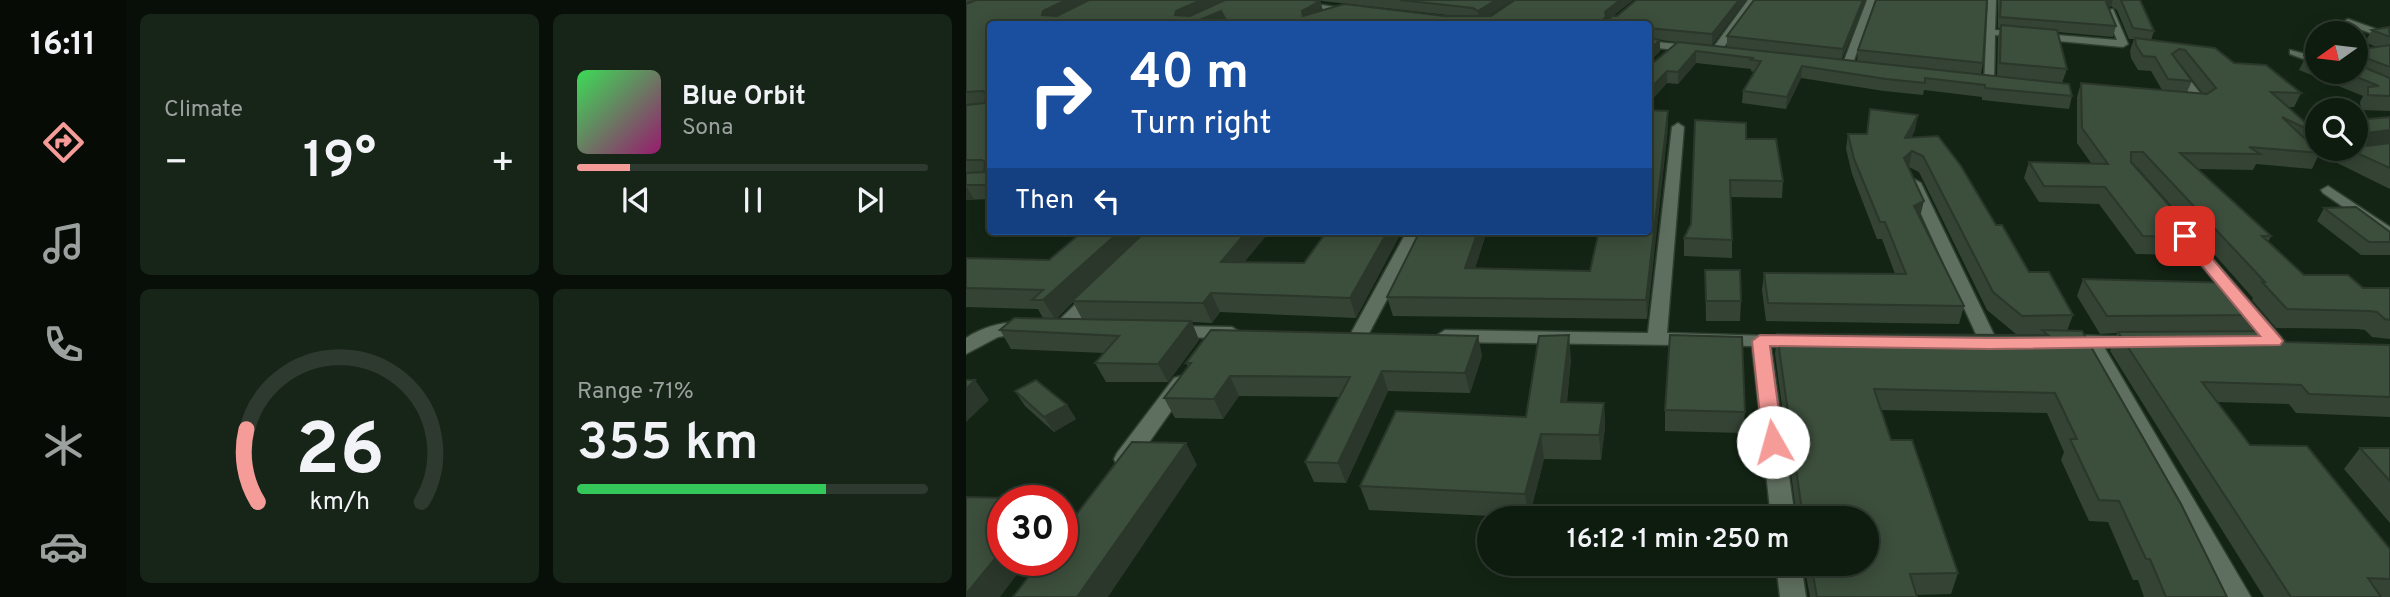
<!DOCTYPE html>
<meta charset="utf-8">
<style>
:root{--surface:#0e1b0f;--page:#172418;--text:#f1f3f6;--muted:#9ba19e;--line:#2e392f;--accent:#f59b98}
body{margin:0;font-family:Overpass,sans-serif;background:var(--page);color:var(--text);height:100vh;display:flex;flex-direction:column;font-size:26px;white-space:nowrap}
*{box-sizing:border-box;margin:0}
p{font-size:23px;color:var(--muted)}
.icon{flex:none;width:38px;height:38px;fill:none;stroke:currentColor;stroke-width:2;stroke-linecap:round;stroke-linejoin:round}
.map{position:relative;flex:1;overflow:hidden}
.panel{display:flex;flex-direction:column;gap:14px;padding:14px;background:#080f08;width:840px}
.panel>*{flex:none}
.banner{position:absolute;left:21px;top:21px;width:665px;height:214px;border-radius:7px;box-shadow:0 4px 18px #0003,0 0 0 2px var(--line);background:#1a4fa0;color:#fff;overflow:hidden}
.needle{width:46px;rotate:256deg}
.tools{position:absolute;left:1339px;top:21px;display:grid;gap:14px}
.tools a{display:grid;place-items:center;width:63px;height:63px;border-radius:50%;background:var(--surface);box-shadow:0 4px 18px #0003,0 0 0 2px var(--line);font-size:35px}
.speed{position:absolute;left:21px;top:485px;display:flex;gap:14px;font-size:35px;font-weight:700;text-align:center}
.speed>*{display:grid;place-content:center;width:91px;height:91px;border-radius:50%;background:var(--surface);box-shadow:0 4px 18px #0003,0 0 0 2px var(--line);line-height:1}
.speed .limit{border:10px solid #d22;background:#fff;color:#111}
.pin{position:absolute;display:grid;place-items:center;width:60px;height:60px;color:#fff;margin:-30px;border-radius:14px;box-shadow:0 4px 10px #0006}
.me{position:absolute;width:77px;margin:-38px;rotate:353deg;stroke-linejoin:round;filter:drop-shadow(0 0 5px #0008)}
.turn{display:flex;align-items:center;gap:24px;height:147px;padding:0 28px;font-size:32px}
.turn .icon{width:91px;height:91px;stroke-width:2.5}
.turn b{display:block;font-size:49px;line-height:60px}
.then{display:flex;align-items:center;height:66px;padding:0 28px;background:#0003;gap:14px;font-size:26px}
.big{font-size:52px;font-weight:600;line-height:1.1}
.panel .card{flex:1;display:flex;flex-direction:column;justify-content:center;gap:10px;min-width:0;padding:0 24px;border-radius:10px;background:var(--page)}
.panel .dial{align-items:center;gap:0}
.dial svg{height:182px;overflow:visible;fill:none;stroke:var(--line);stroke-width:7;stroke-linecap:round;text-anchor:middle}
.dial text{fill:var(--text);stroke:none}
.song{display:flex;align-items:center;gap:21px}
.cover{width:84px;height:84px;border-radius:10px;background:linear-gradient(135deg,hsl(130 70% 55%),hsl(320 70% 35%))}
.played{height:7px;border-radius:4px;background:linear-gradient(90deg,var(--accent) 15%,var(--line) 15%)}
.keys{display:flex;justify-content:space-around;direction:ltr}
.heat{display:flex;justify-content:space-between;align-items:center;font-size:38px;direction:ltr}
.charge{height:10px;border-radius:5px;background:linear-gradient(90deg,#34c759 71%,var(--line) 0)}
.panel .tiles{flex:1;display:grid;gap:14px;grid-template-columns:repeat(2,1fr)}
.trip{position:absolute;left:511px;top:506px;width:402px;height:70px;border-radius:35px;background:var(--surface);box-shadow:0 4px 18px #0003,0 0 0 2px var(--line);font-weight:600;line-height:70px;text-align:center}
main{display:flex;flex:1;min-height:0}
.dock{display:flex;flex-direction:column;width:126px;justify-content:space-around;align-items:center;background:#060b06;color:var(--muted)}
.dock .icon{width:49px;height:49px}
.dock .active{color:var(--accent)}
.dock b{font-size:32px;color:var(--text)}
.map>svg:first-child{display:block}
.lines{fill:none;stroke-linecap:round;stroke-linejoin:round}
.minor-casing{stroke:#2f3f30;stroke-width:3}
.minor{fill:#5f6f5f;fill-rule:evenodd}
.wall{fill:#344334;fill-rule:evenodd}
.shaded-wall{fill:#2a372a}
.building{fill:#3c4e3c;stroke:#2a372a;stroke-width:2}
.route{fill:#f59b98;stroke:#9f6563;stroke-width:2}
</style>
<main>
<nav class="dock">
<b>16:11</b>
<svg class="icon active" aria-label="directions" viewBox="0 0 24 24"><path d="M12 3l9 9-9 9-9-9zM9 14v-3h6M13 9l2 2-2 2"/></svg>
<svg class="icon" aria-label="music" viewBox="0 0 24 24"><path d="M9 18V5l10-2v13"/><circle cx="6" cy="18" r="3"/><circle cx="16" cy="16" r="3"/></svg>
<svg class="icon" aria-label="phone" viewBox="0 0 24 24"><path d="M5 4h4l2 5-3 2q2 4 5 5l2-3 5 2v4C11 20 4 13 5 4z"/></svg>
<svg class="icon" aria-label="climate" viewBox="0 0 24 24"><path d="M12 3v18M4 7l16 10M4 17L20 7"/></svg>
<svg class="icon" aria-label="car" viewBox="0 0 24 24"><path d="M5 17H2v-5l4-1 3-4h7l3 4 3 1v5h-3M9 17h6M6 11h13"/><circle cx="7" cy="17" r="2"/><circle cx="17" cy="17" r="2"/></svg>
</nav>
<section class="panel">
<div class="tiles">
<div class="card"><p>Climate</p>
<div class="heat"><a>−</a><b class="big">19°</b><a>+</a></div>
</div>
<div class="card">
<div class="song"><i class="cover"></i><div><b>Blue Orbit</b><p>Sona</p></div></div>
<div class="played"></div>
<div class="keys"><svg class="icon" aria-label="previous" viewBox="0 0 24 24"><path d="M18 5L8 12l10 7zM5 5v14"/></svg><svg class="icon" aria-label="pause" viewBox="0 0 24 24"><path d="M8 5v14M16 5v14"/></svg><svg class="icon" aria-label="next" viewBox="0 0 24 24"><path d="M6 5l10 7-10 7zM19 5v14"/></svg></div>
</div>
<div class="card dial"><svg viewBox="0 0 100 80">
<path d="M14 69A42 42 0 1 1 86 69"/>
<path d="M14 69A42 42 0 0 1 9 37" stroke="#f59b98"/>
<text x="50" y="56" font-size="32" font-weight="700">26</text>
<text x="50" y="72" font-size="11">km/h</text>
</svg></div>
<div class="card"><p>Range · 71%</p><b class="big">355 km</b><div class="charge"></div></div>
</div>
</section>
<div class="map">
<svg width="1424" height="597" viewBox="0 0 1424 597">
<rect width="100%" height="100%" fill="#132414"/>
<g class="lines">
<defs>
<path id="minor" d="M297,0H323L395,11L390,14Z
M782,0H791L753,54H745L744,52Z
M901,0H909L886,66L877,68L876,66Z
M1022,0H1030L1029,30L1151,40L1139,11L1147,9L1162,44L1157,47L1029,35L1028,82L1018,84Z
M1382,19L1424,34V40L1379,24L1377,22Z
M682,41L729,46L734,49L729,52L682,47Z
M1324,50L1351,57V64L1324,54Z
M1205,66H1213L1241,102L1239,105L1219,106V100L1227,99L1204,68Z
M712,123L718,127L701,333L840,337L842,341L840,345L805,347L829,518H805L786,346L479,342L470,336L479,330L682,333L706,127Z
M948,179L955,183L1032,343L1030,347H1016L1014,343L941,183Z
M1362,186L1424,227V239L1357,193L1355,190Z
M1213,224L1218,226L1315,337L1317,341L1315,345H1301L1208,232L1205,229L1208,226Z
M441,231H457L400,339H386L384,335Z
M129,290L138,295L135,299L100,333H88L85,329L88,325L123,291Z
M56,322L65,328L62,332L32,337L0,354V338C17,327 36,322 56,322Z
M206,326L266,327L275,333L266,339L199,336L197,332Z
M1099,335L1179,337L1181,341L1172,347H1138L1285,597H1258L1119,347H1099L1090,341Z
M215,376L222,378L225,383L167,465L159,467L151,465L148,459L151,453L208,378Z
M810,564H835L840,597H814Z"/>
</defs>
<use href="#minor" class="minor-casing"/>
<use href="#minor" class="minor"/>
</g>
<path class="wall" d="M0,0L354,1L357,11L478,16H490L347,0H547L522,16H525L549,0H667L647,16L780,0L746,45L761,47V36L788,0H900L876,59L891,61L892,50L1017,63L1015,74L1031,76L1032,38L1034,28H1032V0H1174L1188,31L1185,40L1268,63L1335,93L1328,107H1322L1341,124L1351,123V149H1390L1424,117V189L1353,154L1346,169L1290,164L1287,170L1232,169L1305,236L1302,242L1338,275L1397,288H1424V339L1406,337L1399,330L1391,329L1310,328L1286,300L1287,298L1171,167H1170L1231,237L1223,255L1170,254L1133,204L1073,202L1058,178L1063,162L1125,163L1111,143V97L1115,83L1196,90L1185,71L1172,70L1165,58L1164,51L1168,39H1163L1151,10L1145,6L1142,8L1150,26L1147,37L1091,32L1101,69L1096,83L1106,96L1103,109L1016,100V97L958,90L957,95L918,91L835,78L820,109L776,103L777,91L788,72L785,71V69L730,63L712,84L701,83L682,104V67L711,42L694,40V51L682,63V24L645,18L641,21V24H261L259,21L252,24H24V199L0,200ZM1214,63L1237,94L1221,92L1226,81Z
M1424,28V111L1395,110L1394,102L1397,96L1333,70L1340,56L1351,55V72H1390V50L1410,47L1399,42L1406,30Z
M702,127L681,319L427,316L421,297L454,231H521L509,268L624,271L682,231Z
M949,130L945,138L1030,225L1063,272L1107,315L1101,331L1261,597H1178L1172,580H1167L1142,522L1123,521L1095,460L1098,452L1081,413L915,410L925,440L992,573L985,594L950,595L951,597H844L838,564H901V518H831L809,354L811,334L1075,335V334H1050L1021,310L953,172L943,167H942L954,217L998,306L993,324L800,321L796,290L798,273L929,274L916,239H911L886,174L880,149L882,134H901Z
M780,139L817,181L816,198L765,197L766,240V258L718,256V238Z
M1358,208L1424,232V255H1395L1351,221Z
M117,231H296L299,237L278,262L338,263L436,231L390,318L254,312L246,323L226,322L233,340L202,382H140L129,363L138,353L45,349L34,330L77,318L72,309L0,307V258L83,260ZM107,302L116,319H90Z
M739,270L775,301L774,321H740Z
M1117,279L1295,315L1286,331L1320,342L1424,345V417L1330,413L1323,404L1251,402L1284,445L1424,549V597H1298L1144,351L1151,333L1134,334L1111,296Z
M512,336L516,356L504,393L422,391L380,483L348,482L339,462L373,397L273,396L257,419L209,418L198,398L222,367L220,363Z
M605,359L601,402L638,403L639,427L635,460L578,459L563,518L403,510L394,486L560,417Z
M49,391L101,405L110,419L88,432L59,406Z
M699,410L779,412L777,433L699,431Z
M1394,448H1424V523L1378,469Z"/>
<path class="shaded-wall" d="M100,0H124L82,22L76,15L77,11Z
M235,0H261L213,24L209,15L210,11Z
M530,0H547L514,22L512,11Z
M654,0H667L641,21V24H634L639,12Z
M773,0H780L746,45V34Z
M897,0H900L875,60L877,49Z
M1142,0H1147L1145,6L1137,12L1140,2Z
M354,1L357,11L339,22L336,11Z
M255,11L259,21L252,24H224Z
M694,40V51L682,63V51Z
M730,51V63L712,84V72Z
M836,66L835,78L820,109L821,97Z
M701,71V83L682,104V91Z
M702,111V127L681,319L680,300Z
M952,115L949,130L937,153L939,138Z
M1424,130V144L1392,148L1391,140L1400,133Z
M946,151L943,167L935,174L938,158Z
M0,186L8,199L0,200Z
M958,201L954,217L948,206Z
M154,231H183L106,301L107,302L89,319L77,300Z
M281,231H296L299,237L263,281L255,262Z
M422,231H436L390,318L384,298Z
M512,231H521L503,287L499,268Z
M245,293L254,312L246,323L237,303Z
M225,321L233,340L202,382L192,364Z
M603,335L605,359L598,426L595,402Z
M512,336L516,356L504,393L499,373Z
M416,371L422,391L380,483L372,463Z
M264,376L273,396L257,419L248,399Z
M9,380L23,400L0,422V389Z
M638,403L639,427L635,460L633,435Z
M101,405L110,419L88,432L78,417Z
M575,434L578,459L563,518L559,494Z
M220,443L231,465L142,597H111Z
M37,549V560H62L34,597H0V594Z"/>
<path class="building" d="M10,0H100L77,11L76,15L91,16L123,0H235L210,11L209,15L224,16L259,0H345L354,1L336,11L337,16L378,4L478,16H525L549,0H654L639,12L640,16L634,24H262L255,11L224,24H24V185H0V173L18,172L19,162L16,160H0V105L19,103L20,94L17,91L0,92V4Z
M434,0H530L512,11L507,8Z
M670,0H773L746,34L682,28V24H643L645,16H651Z
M788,0H897L877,49L761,36Z
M910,0H1021L1017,63L892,50Z
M1035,0H1142L1140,2L1150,26L1034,17Z
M1155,0H1174L1188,31L1167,28Z
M1035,25L1091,30L1101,69L1034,63Z
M1423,27L1424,37L1406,30Z
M682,38L694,40L682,51Z
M1169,38L1249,48L1268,63L1300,65L1335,93L1305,92L1341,124L1351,123V134L1316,117L1354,153L1283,147L1294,154L1214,153L1305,236H1296L1338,275H1382L1397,288H1424V320L1419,319L1411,312L1403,311L1321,309L1296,282H1299L1177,152H1165V162L1231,237L1177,236L1139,187L1078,186L1063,162L1142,164L1116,128L1115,83L1241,94L1250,88L1219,50L1213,49L1206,54L1226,81L1202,79L1189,57L1177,56L1170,45Z
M712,42L1103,84L1106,96L1019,88V85L959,78V83L920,79L836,66L821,97L777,91L795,61L785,60L787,58L730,51L712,72L701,71L682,91V67Z
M1424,45V67L1395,56H1390V50Z
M1351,55V61L1340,56Z
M1390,64L1424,78V96L1402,95V87L1413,86L1378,72H1390Z
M904,109L952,115L939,138L972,136L995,166L1030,225H1036L1063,272H1083L1107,315L1056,316L1027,292L957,156L946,151L938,158L958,201L948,206L998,306L802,303L798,273L940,274L919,222H914L888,159L882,134H901Z
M682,110L702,111L680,300L421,297L454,231H512L499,268L624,271L633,231H682Z
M1424,117V130L1400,133L1391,140L1401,146L1424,143V168L1382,149H1390V120Z
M729,120L780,123V139H810L817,181L764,180L766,240L718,238L725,224Z
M1390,207L1424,232V242H1403L1358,208Z
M117,231H154L77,300H66L77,290L0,288V258L83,260Z
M180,231H281L255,262L338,263L361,231H422L384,298L245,293L237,303L106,301Z
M739,270H774L775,301H740Z
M1117,279L1269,283L1295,315L1141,316Z
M48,318L225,321L192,364L129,363L153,336L34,330Z
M245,330L512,336L499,373L416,371L372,463L339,462L384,377L264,376L248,399L198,398L225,363H220Z
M1076,330L1116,331L1215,504L1261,597H1200L1184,559H1180L1153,501L1133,500L1104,439H1111L1089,393L908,389L925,440H946L992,573L944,574L951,597H851L845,564H901V518H837L811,334L1082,335Z
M1310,331L1320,342L1424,345V397L1343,394L1335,385L1236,382L1284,445L1341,446L1424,549V579L1402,578L1415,597H1325L1152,332Z
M603,335L595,402L638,403L633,435L575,434L559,494L394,486L430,411L560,417L573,336Z
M704,335L776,337L779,412L699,410Z
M0,380H9L0,389Z
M70,380L101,405L78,417L49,391Z
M166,442L220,443L111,597H47L75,560H96V533Z
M1394,448H1424V481Z
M0,497L77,499L75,500H37V549L0,594Z"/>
<path class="route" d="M1219,232L1224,233L1314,337L1317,341L1314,345L1023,349L804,346L817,442L814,447L807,449L800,447L797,442L786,341L794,335L1023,338L1294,336L1214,239V233Z"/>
</svg>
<div class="tools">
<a><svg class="needle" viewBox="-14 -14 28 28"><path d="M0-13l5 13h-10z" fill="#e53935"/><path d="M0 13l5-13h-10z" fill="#9ba19e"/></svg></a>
<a><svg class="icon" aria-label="search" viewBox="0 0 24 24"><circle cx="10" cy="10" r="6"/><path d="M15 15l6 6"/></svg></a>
</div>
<div class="speed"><div class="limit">30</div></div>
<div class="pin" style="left:1219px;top:236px;background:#d93025"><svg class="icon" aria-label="arrive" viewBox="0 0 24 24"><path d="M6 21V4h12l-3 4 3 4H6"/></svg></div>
<svg class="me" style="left:807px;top:442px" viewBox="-20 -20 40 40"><circle r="19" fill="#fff"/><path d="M0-13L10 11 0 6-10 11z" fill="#f59b98"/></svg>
<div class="trip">16:12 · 1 min · 250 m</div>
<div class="banner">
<div class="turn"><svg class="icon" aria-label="right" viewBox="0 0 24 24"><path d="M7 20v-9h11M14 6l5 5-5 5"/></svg><div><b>40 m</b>Turn right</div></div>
<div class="then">Then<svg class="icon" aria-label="left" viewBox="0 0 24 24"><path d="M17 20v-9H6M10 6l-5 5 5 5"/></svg></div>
</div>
</div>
</main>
